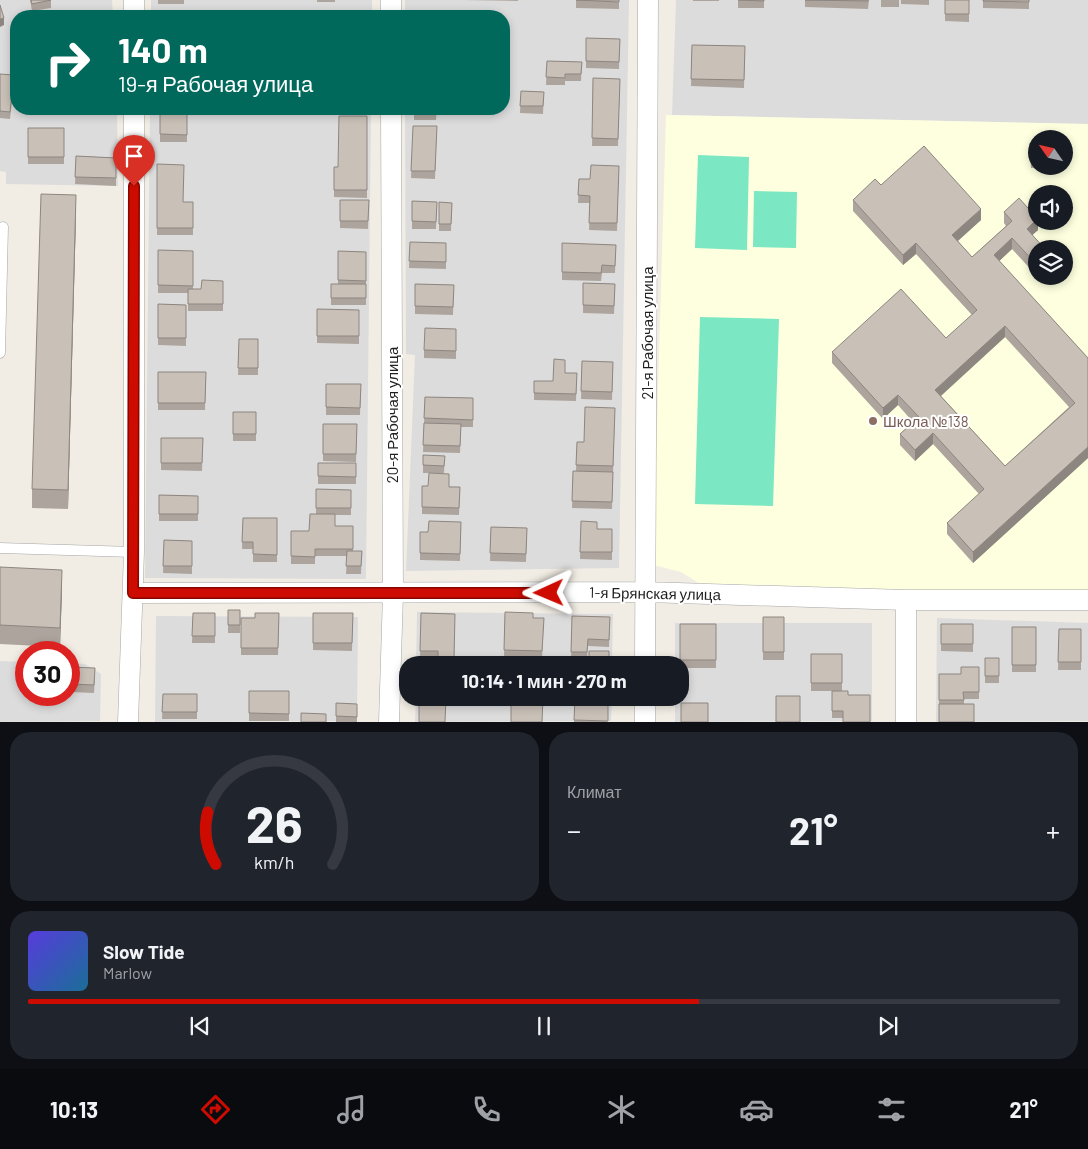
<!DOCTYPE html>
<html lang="ru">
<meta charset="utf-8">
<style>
:root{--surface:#171b24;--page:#20242c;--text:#f1f3f6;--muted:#9ea1a6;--line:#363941;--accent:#ce0b00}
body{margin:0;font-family:Barlow,sans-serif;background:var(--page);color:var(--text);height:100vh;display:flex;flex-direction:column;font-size:19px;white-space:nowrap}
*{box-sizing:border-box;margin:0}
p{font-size:16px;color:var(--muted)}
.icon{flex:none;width:28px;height:28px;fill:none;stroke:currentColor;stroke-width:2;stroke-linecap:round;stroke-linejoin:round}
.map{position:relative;height:722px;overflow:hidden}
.side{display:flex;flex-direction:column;gap:10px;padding:10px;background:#0d0f14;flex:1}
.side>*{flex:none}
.banner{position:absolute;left:10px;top:10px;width:500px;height:105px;border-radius:20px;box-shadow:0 2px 8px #0003;background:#00695c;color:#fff;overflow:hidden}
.needle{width:32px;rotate:304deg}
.buttons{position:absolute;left:1028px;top:130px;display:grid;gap:10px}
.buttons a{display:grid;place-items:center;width:45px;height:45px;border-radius:50%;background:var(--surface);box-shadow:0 2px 8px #0003;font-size:25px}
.speed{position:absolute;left:15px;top:641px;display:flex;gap:10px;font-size:25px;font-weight:700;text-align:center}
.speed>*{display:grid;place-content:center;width:65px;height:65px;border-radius:50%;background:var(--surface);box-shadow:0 2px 8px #0003;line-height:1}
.speed .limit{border:8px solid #d22;background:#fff;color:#111}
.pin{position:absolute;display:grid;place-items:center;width:42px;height:42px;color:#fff;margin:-51px -21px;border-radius:50% 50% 50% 0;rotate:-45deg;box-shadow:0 0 5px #0007}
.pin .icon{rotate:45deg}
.me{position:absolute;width:55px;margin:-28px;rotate:269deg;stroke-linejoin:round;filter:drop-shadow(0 0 4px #0008)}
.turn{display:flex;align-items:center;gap:18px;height:105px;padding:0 25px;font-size:22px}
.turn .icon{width:65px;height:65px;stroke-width:2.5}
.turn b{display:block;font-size:35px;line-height:42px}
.big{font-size:38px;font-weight:700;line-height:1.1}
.side .card{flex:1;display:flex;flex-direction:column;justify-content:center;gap:8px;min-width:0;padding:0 18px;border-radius:20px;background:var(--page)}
.side .dial{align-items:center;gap:0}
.dial svg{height:130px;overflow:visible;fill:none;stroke:var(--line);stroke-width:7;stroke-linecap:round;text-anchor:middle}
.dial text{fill:var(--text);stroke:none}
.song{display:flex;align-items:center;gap:15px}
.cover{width:60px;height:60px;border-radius:8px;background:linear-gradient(135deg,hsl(250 70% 55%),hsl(200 70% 35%))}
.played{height:5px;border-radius:2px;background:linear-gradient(90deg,var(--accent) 65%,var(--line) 65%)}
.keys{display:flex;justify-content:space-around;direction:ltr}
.heat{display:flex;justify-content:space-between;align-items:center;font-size:28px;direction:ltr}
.side .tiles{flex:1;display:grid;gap:10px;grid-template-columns:1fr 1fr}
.card:last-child{grid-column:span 2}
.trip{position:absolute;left:399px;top:656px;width:290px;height:50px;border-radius:20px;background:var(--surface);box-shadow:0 2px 8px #0003;font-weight:700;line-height:50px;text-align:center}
.tab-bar{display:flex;height:80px;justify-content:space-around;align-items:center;background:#090b0e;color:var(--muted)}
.tab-bar .icon{width:35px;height:35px}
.tab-bar .current{color:var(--accent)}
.tab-bar b{font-size:22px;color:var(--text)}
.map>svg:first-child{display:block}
.residential{fill:#dddcdc}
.education{fill:#fdffdf;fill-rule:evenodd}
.pitch{fill:#7be7c3}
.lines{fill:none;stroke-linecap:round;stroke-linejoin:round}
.lane-casing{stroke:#a6a6a6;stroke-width:11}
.street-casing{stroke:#a6a6a6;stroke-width:21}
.lane{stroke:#fff;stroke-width:10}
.street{stroke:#fff;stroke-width:20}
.wall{fill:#ada59d;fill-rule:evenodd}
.shaded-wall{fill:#8d8680}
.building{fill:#c9c0b7;stroke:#8d8680;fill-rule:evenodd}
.route-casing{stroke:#860700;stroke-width:12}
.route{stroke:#ce0b00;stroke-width:9}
.education-dot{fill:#8d6e63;stroke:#fff;stroke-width:2}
.labels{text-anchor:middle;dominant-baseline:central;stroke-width:4;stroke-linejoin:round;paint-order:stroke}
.street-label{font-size:15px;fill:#1f1f1f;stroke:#fff}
.education-label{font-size:15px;fill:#785e54;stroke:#fff;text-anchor:start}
</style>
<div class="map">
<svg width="1088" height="722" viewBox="0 0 1088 722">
<rect width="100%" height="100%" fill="#f1ede4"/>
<path class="residential" d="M0,0H112L113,16H16V109H117L118,186L6,184V172L0,171Z
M151,0H372V16H151Z
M405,0H629L619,568L406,571L415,355L406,354L405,109H504V16H405Z
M676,0H1088V124L672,115Z
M150,109H371L366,579L145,578Z
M417,612L613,614L612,665H416Z
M156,616L358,617L357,721L155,722Z
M937,618L1088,623V721L936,722Z
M675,623H872V721L675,722V698H680V665H675Z
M0,661L26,662V695H69V663L85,664L101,674L100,721L0,722Z
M416,698H612L611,721L415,722Z"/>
<path class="education" d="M666,115L1088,124V594L705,587L681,572L653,565ZM1036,139H1064V166H1036ZM1036,194H1064V221H1036ZM1036,249H1064V276H1036Z"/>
<path class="pitch" d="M698,155L749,157L747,250L695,248Z
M754,191L797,192L796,248L753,247Z
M700,317L779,319L773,506L695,504Z"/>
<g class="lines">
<defs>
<path id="lane" d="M0,353L3,227
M0,548L134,552"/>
<path id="street" d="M391,0V16
M134,16V0
M133,593L646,592L906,600H1088
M645,665L648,0
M128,722L134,552V109
M389,722L393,594L391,109
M645,722V698
M906,722V600"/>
</defs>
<use href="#lane" class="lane-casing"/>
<use href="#street" class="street-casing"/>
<use href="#lane" class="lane"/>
<use href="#street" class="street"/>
</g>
<path class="wall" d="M30,0H51V8L32,11Z
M158,0H184V4H158Z
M317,0H335V2H317Z
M463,0H518V1Z
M576,0H619V9L576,8Z
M693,0H719V1H693Z
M738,0H764V8H738Z
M805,0H869L868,9L805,7Z
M881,0H899V7H881Z
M901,0H929V5L901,4Z
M945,0H969V22L945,21Z
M983,0H1029V9L983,8Z
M586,38L620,39L619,69L586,68Z
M692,45L745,46L744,88L691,86Z
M547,61L582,62L581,81H565V85H546Z
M0,74L13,79L16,80V101H12L10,119L0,118Z
M593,78L620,79L618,146H592Z
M521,91L544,92L543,114L520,113Z
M160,109H187V142H160Z
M414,109H437L436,120H414Z
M367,116V198L334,197V167H338Z
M413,126H437L435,179L411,178Z
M28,128H64V164H28Z
M1036,143V166L1062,167L1031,168L1030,151Z
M76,156L116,158V186L75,184Z
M157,164L183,202H193V235H157Z
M619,166L617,231L589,230L590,203H578L579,179H590Z
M881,185L981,220L958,241L972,257L1006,226L1004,223V212L1038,221V230L1032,235L1036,249V275L1012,249L999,261L1088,358V458L973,563L947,534V523L979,494L933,444L915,461L900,445V434L913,422L898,405L883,419L832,363V352L946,338L972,315L916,254L903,265L853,211V200ZM1005,337L1069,407L1005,466L941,396Z
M340,200H369L368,229L340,228Z
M412,201L437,202L436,229H412Z
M439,202L452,203L451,231H439Z
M76,214L68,509L32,508V489Z
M410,242L446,243V269L409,268Z
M562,243L616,245L615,273H602L601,281L562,280Z
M158,250L193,251V289H201L223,281V311H188V293H158Z
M338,251L366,252V305H331V284H338Z
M583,283L615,284L614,314L583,313Z
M415,284L454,285L453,315L415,314Z
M158,304L186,305V346L158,345Z
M317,309L359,310V344L317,343Z
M456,329V359L424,358V350Z
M239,339H258V375H238Z
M582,361L613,362L612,400L581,399Z
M158,372H206L205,410H158Z
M565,373H577L576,401L534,400V381H553Z
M326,384H361L360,415H326Z
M425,397L473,398V427H461L460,453L423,452Z
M615,408L612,509L572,508L573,471H576L577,442H584Z
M233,412H256V441H233Z
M323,424H357L356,462L323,461Z
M161,438H203L202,471L161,470Z
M423,455L445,456L444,473H423Z
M318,463H356V484H318Z
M422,486L460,487L459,515L422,514Z
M316,489L351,490V515H335V526H353V551H362L361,574H346L347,556H315V564H291V531H309L316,514Z
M159,495L198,496V521H159Z
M243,518H277V562H253V549H242Z
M581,521L597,529H612V560L580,559Z
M461,522L460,561L420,560V532H428Z
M491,527L527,528L526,562L490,561Z
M164,540L192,541V574L163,573Z
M0,567L62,589L60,647L0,644Z
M228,610H240V633H228Z
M505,612L533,618H544L542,659L504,658Z
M193,613H215V643H192Z
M279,613L278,655H241V618H255Z
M313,613H353L352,651L313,650Z
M421,613L455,614L454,665H438V658H420Z
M572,616L610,617L609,647L588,646L587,659H571Z
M763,617H784V660H763Z
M680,624H716V668H680Z
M941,624H973V652L941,651Z
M1012,627H1036V672H1012Z
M1059,629H1081V670H1058Z
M589,651H609V665H589Z
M811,654H842V691H811Z
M985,658H999V683H985Z
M69,667L95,675L94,693L70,692V697L55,696V695H69Z
M979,667V699H964V704L939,722V674H961Z
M249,691H289V721H249Z
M832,691H848L843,718H832Z
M163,694H197V719H162Z
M575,698L608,722H574Z
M336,703L357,704V722H336Z"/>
<path class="shaded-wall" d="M4,18V25L0,27V19Z
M76,195V214L68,509V490Z
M981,209V220L952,246V235Z
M1036,220V221H1038V230L1027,240V229Z
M1012,238V249L994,266V255Z
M916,243V254L903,265V255Z
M1005,326V337L935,401V390Z
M898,395V405L883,419V408Z
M933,433V444L915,461V450Z
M1088,447V458L973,563V552Z
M62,570V589L60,647V628Z"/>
<path class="building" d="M31,0H51L32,4Z
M576,0H619V2Z
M738,0H764V1Z
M805,0H868V1Z
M945,0H969V14H945Z
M983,0H1029V2L983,1Z
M0,5L4,18L0,19Z
M586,38L620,39L619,62L586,61Z
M692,45L745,46L744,80L691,79Z
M547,61L582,62L581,74H565V78L546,77Z
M0,74L13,75L12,79L16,80V94L12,93L10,112L0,111Z
M593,78L620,79L618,139L592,138Z
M521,91L544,92L543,106H520Z
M160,109H187V135L160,134Z
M414,109H436V113L414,112Z
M339,116H367V190H334V167H338Z
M413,126H437L435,171H411Z
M28,128H64V157H28Z
M1030,143H1036V161H1031Z
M924,146L981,209L952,235L972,257L1012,221L1004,212L1019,198L1036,217V220L1027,229L1045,249H1036V264L1012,238L994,255L1088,358V447L973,552L947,523L984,489L933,433L915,450L900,434L919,417L898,395L883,408L832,352L901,289L946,338L977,310L916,243L903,255L853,200L875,179L881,185ZM1005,326L1075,403L1005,466L935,390Z
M76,156L116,158V178L75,177Z
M157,164L184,165L183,202H193V228H157Z
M591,165L619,166L617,223H589L590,196L578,195L579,179H590Z
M41,194L76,195L68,490L32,489Z
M340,200H369L368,221H340Z
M412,201L437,202L436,222L412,221Z
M439,202L452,203L451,224H439Z
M410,242L446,243V262L409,261Z
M562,243L616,245L615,266L602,265L601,273L562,272Z
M158,250L193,251V286L158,285Z
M338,251L366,252V281L338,280Z
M202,280L223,281V304H188V289H201Z
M583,283L615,284L614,306L583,305Z
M331,284H366V298H331Z
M415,284L454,285L453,307L415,306Z
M158,304L186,305V338H158Z
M317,309L359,310V336H317Z
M425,328L456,329V351L424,350Z
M239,339H258V368H238Z
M554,359L565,360V373H577L576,394L534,393V381H553Z
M582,361L613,362L612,392L581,391Z
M158,372H206L205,403H158Z
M326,384H361L360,408L326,407Z
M425,397L473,398V420L424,418Z
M585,407L615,408L613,466L576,465L577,442H584Z
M233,412H256V434H233Z
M424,423L461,424L460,446L423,445Z
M323,424H357L356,454H323Z
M161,438H203L202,463H161Z
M423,455L445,456L444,466L423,465Z
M318,463H356V477L318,476Z
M573,471L613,472L612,502L572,501Z
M429,473L449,474V487H460L459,508L422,507V486H428Z
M316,489L351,490V508H316Z
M159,495L198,496V514H159Z
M310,514H335V526H353V549H315V557L291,556V531H309Z
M243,518H277V555L253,554V542H242Z
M429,521L461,522L460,554L420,553V532H428Z
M581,521L597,522V529H612V552H580Z
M491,527L527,528L526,554L490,553Z
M164,540L192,541V566H163Z
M347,551H362L361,566H346Z
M0,567L62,570L60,628L0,625Z
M228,610H240V625H228Z
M505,612L533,613V618H544L542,651L504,650Z
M193,613H215V636H192Z
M255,613H279L278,648H241V618H255Z
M313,613H353L352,643H313Z
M421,613L455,614L454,658H438V651H420Z
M572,616L610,617L609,640L588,639L587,652H571Z
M763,617H784V652H763Z
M680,624H716V660H680Z
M941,624H973V644H941Z
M1012,627H1036V665H1012Z
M1059,629H1081V662H1058Z
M589,651H609V663H589Z
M811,654H842V683H811Z
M985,658H999V676H985Z
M69,667L95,668L94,685L70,684V689H69Z
M961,667H979V692H963L964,700H939V674H961Z
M249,691H289V714L249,713Z
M832,691H848V695H870V722H843V711H832Z
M163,694H197V712H162Z
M776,696H800V722H776Z
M419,698H446L445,722H419Z
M511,698H543L542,722H511Z
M575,698H608V721L574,720Z
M336,703L357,704V717L336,716Z
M681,703H708V722H681Z
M939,704H974V722H939Z
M301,713L326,714V722H301Z"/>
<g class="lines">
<defs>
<path id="route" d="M134,186L133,593H549"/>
</defs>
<use href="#route" class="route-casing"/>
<use href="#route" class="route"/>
</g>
<circle class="education-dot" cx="873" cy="421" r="5"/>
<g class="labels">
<g class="street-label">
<text transform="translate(647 333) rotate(-90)">21-я Рабочая улица</text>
<text transform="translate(392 415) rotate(-90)">20-я Рабочая улица</text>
<text transform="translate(655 593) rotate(1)">1-я Брянская улица</text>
</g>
<g class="education-label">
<text x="883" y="421">Школа №138</text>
</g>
</g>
</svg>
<div class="buttons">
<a><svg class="needle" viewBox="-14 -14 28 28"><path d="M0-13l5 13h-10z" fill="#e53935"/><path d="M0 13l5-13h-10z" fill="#9ea1a6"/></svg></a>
<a><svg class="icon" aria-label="sound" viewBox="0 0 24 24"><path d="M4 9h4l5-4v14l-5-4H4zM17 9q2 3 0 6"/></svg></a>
<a><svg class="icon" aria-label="layers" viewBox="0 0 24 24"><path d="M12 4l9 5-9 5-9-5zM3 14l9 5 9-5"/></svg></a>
</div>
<div class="speed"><div class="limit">30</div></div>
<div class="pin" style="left:134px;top:186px;background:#d93025"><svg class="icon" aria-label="arrive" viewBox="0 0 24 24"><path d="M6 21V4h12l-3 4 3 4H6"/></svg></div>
<svg class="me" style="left:549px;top:593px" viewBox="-20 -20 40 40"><path d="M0-17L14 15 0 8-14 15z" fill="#ce0b00" stroke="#fff" stroke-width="4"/></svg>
<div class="trip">10:14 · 1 мин · 270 m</div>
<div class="banner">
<div class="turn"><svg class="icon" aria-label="right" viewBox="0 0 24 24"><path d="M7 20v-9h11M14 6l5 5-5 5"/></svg><div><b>140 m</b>19-я Рабочая улица</div></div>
</div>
</div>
<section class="side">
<div class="tiles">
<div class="card dial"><svg viewBox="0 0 100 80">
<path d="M14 69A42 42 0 1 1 86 69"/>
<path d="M14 69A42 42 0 0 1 9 37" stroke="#ce0b00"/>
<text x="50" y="56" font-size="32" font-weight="700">26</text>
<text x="50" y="72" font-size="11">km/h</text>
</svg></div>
<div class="card"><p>Климат</p>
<div class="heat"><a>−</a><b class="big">21°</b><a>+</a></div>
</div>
<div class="card">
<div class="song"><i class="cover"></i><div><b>Slow Tide</b><p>Marlow</p></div></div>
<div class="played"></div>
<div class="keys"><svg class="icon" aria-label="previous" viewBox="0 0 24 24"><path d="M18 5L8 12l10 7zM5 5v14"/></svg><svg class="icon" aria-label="pause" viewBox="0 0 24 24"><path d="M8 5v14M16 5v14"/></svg><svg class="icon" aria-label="next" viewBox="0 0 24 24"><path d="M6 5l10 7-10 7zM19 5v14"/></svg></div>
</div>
</div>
</section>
<nav class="tab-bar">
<b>10:13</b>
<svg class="icon current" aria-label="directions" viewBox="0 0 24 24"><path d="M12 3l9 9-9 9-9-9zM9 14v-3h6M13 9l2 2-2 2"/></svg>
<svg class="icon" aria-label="music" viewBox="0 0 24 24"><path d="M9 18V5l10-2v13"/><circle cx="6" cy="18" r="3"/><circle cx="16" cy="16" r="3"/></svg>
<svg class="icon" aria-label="phone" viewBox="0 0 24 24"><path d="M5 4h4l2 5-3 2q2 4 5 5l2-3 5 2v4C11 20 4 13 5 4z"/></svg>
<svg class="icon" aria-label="climate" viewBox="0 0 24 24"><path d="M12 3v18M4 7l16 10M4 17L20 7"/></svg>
<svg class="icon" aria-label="car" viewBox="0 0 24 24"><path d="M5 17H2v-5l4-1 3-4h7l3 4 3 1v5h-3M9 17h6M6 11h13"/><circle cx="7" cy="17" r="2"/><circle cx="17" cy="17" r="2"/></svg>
<svg class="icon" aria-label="filters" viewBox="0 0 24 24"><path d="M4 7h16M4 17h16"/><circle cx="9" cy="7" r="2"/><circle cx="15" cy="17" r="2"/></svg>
<b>21°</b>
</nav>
